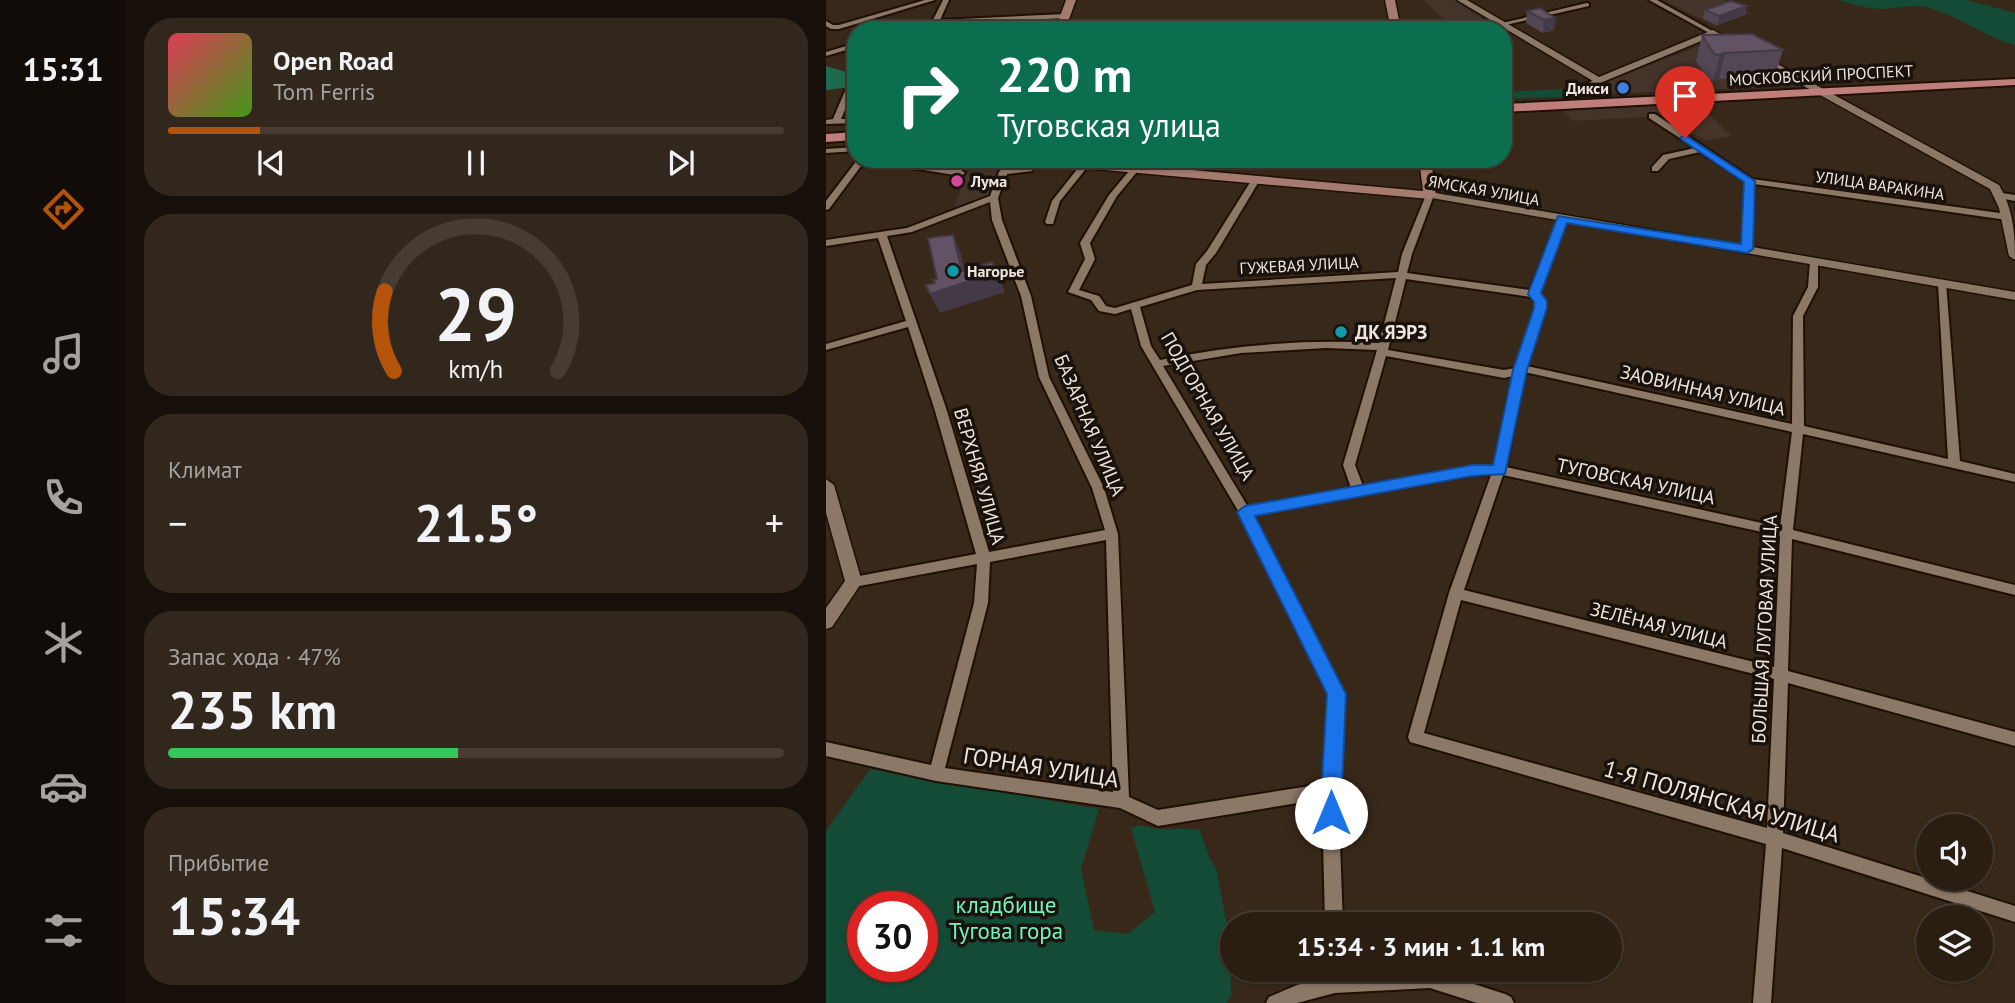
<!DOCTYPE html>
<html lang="ru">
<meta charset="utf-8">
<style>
:root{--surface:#2a1e13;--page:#32271c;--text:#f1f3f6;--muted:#a5a2a0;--line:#463c33;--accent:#b45309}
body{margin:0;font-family:"PT Sans",sans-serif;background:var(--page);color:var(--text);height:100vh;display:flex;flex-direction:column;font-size:26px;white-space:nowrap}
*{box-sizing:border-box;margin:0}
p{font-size:23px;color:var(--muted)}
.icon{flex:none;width:38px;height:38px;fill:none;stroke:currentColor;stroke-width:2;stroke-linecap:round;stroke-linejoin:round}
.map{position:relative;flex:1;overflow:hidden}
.side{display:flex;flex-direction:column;gap:18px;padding:18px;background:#17100a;width:700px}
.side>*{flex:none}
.banner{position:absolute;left:21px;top:21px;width:665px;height:147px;border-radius:28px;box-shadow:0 2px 5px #0004,0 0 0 2px var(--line);background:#0b6e4f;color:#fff;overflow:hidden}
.buttons{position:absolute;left:1090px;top:814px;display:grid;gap:14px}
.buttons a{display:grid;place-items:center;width:77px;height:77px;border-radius:50%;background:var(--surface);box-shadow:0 2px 5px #0004,0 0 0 2px var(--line);font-size:35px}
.speed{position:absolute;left:21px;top:891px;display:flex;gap:14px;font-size:35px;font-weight:700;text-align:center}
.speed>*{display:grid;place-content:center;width:91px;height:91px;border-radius:50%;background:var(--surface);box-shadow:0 2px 5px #0004,0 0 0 2px var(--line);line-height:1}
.speed .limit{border:10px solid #d22;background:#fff;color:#111}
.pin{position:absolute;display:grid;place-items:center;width:60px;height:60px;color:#fff;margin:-72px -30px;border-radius:50% 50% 50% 0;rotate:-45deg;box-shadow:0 0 7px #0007}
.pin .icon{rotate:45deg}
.me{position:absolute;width:77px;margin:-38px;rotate:0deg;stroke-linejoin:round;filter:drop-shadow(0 0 5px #0008)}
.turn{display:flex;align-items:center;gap:24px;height:147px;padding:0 35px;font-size:32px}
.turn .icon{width:91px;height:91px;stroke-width:2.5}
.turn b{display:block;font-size:49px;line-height:60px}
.big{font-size:52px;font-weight:600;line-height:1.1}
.side .tile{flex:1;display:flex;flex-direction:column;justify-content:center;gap:10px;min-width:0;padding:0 24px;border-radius:28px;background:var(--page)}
.side .dial{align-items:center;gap:0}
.dial svg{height:182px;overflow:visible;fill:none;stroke:var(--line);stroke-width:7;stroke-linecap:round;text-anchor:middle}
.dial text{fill:var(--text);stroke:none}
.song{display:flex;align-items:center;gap:21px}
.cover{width:84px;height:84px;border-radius:10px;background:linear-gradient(135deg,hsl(350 70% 55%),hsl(100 70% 35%))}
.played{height:7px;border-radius:4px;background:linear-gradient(90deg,var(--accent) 15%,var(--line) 15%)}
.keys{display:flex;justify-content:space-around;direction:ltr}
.heat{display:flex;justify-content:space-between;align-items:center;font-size:38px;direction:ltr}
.charge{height:10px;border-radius:5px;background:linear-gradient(90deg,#34c759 47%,var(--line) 0)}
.trip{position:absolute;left:394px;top:912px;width:402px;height:70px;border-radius:35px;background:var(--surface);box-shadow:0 2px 5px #0004,0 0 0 2px var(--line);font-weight:600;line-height:70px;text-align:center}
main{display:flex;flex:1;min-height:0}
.tab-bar{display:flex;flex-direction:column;width:126px;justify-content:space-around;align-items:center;background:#110c08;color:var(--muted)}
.tab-bar .icon{width:49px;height:49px}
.tab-bar .current{color:var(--accent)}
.tab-bar b{font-size:32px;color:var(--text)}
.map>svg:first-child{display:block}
.commercial{fill:#443329}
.green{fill:#134b36;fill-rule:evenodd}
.forest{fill:#1e6a4e}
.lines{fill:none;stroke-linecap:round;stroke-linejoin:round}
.minor-casing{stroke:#1f1003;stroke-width:4}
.tertiary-casing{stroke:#1f1003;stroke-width:3}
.secondary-casing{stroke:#1f1003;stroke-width:3}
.primary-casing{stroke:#1f1003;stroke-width:4}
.minor{fill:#8b7867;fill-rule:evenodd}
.tertiary{fill:#8b7867;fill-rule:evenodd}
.secondary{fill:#a57b71;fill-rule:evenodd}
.primary{fill:#bf7d7b;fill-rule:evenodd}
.wall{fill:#534756}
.shaded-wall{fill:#443946}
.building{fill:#615264;stroke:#443946;stroke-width:2}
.route{fill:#1a73e8;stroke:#114b97;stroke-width:2}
.shop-dot{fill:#3f7fe0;stroke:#19120c;stroke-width:2.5}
.hotel-dot{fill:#d1479c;stroke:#19120c;stroke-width:2.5}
.culture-dot{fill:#0f9aa8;stroke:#19120c;stroke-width:2.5}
.labels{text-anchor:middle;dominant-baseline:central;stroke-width:7;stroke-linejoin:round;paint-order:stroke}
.far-street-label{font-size:16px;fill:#f0e5dc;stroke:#19120c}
.far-poi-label{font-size:16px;font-weight:bold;fill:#f0e5dc;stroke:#19120c;text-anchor:start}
.poi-label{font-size:19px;font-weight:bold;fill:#f0e5dc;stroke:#19120c;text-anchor:start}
.street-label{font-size:19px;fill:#f0e5dc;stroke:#19120c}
.near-street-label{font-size:23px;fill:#f0e5dc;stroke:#19120c}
.near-park-label{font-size:23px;fill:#72f4be;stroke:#19120c}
</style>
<main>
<nav class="tab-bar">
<b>15:31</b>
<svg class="icon current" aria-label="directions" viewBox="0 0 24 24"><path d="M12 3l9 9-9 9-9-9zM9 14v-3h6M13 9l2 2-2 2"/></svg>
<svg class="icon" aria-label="music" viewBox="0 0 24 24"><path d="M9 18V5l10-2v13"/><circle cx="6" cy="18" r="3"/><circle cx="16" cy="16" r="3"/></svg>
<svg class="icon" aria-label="phone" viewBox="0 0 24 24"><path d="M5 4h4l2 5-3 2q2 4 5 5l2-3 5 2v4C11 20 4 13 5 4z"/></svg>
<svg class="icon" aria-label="climate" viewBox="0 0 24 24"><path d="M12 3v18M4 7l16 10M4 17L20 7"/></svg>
<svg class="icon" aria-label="car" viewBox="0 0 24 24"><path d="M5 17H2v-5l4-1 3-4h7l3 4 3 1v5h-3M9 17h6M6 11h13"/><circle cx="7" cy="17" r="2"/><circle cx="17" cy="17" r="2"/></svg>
<svg class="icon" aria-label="filters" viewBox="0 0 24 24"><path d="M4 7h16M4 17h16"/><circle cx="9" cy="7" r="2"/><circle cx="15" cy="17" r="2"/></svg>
</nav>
<section class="side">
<div class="tile">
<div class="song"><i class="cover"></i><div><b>Open Road</b><p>Tom Ferris</p></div></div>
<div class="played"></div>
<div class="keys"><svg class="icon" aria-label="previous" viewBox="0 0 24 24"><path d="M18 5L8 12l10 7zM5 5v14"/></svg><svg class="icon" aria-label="pause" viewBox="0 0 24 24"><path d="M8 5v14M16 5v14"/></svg><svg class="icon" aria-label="next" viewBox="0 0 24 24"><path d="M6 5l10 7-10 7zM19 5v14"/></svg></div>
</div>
<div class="tile dial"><svg viewBox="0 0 100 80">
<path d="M14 69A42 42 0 1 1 86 69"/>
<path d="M14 69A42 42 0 0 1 10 34" stroke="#b45309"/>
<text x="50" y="56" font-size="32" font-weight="700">29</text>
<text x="50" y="72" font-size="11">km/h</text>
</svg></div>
<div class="tile"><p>Климат</p>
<div class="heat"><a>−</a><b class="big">21.5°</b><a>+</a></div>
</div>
<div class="tile"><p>Запас хода · 47%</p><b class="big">235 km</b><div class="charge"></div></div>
<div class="tile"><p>Прибытие</p><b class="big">15:34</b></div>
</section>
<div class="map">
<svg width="1189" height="1003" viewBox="0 0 1189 1003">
<rect width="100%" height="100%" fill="#382819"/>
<path class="commercial" d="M598,0H628L674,30H628Z
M837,0H897L912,5L924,13L889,26Z
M892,39L974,83L971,86L755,95L753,92Z
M871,102L905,136L880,141L843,120L818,117L747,121L734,109Z
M150,159H188L167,202L126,215L139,177Z"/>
<path class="green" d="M1012,0H1141L1189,13V45C1165,40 1130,15 1104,8C1089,4 1076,7 1061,9C1046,10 1026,4 1012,0Z
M736,89L740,97L677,99V92Z
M44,769L273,809L255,869L268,930L302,934L329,912L305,828C317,823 321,828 333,829C347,830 360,827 374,830L383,857L390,868L404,940L405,994L401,1003H0V831ZM96,906V966H37V906Z"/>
<path class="forest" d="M0,66L30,75V83L25,87L0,90Z"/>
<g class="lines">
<defs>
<path id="minor" d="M99,0H109L13,29H5L0,26V21L7,25H13Z
M117,0H123L114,20L239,14L242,16L239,18L113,24L93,30H81L106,22Z
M823,0H831L890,33L885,34Z
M761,3L763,4V6L675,26L672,24Z
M30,43V47L0,56V52Z
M769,79L776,81C766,89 752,98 740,93L751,90Z
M19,91L26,93L15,119H30V123L0,124V120L7,119Z
M823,114H829L926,179L1181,214L1185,217L1181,220L928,184L926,249L924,251H918L920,182L874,152L843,159L832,171H826V167L837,155L869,148L823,118Z
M30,147V151L0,153V149Z
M32,159L85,162L135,170L139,173L135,176L85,168L35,166L3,209L0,210V201Z
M183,159H191L184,169L200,167L202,159L210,160L206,171L181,174L172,198L176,220L205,296L223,377L278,488L292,534L303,797L332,810L497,784L504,694L414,514L315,346L305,309L289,314L273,311L265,300L242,292L259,259L254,243L283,195L308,165L315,167L291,196L264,243L269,259L253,290L273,296L280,306L289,308L366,285L370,264L381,251L428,176L435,178L390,253L380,265L376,284L572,272L576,254L600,195L604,192L608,195L586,254L581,273L704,290L733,219L737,216L741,219L713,294L719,301L720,308L701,366L966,424L967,316L982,287L984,261L986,259H992V287L977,316L978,426L1122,459L1112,284L1114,282H1120L1134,461L1189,474V482L977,434L967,530L1189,585V595L966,539L962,671L1189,732V746L962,683L957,833L1189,906V922L956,848L945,1003H927L940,844L584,742L582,737L623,593L665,475H646L427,515L518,694L512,790L517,924H499L496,799L332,826L294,808L110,781L0,756V742L105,765L148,603L151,564L28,587L23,586L21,582L23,578L28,577L150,554L109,411L82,327L0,350V344L80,321L52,238L0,246V240L81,228L164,196L173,172ZM164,202L166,220L195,296L213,377L266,488L279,530L163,552L121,411L61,236L86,232ZM570,278L553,343C479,339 406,345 334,360L325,346L314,307L371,290ZM580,279L705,297L709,302L710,308L689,368L678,370L562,350ZM500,348L551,350L517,465L525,488L422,507L337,366L415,353ZM560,356L678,378L687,376L668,466L646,467L537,486L529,465ZM699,373H703L966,432L954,527L680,467ZM677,475L954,536L948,667L638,590ZM280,540L287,792L119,768L162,603L164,562ZM635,600L948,679L941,828L598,733Z
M256,163L263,165L234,201L227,224H221L219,222L226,201Z
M1176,193L1189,195V201L1173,198L1172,196Z
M500,970H518V975L604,970L679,994L685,997L688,1003H651L604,988L509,993L471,1003H440L443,997L471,985L500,977Z"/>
<path id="tertiary" d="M631,0H641L773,77L887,30L912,44L905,46L887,36L772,84Z
M931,56H937L1173,185C1187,209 1189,232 1189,260L1183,256L1173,208L1164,189L931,60Z
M604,192L1189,292V300L600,197L598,195Z
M0,479L8,485L36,582L6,627L0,629V608L19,581L0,513Z"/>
<path id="secondary" d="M240,0H250L239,30H229Z
M559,0H569L575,30H565Z
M195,159H244L597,191L593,159H605L610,195L604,199L201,163Z"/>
<path id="primary" d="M1189,79V85L677,112V104Z
M30,132V140L0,142V134Z"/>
</defs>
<use href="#minor" class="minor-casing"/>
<use href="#tertiary" class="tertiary-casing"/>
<use href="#secondary" class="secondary-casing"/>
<use href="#primary" class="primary-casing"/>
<use href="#minor" class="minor"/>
<use href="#tertiary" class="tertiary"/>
<use href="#secondary" class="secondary"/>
<use href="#primary" class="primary"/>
</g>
<path class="wall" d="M879,10L919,15L891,25L877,18Z
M701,11L729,18L728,30L717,33L700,23Z
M876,35L957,50L949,76L893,79L887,82L882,80L870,61Z"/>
<path class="shaded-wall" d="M921,6L919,15L891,25L893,16Z
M729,18L728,30L717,33L718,20Z
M899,53L893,79L887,82L894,55Z
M127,235L135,254L142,282L171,272L179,292L114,313L104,294L136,271Z"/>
<path class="building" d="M905,1L921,6L893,16L879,10Z
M714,8L729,18L718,20L701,11Z
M926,34L957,50L899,53L894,55L888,54L876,35Z
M127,235L136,271L166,262L171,272L104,294L100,285L109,283L107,280L111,279L102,238Z"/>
<path class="route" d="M859,135L929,181L927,249L921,253L741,223L715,293L721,301V308L701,370L679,474L646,476L429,516L520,694L515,813L512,821L505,823L497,821L494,813L501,694L411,512L419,506L646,465H667L687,370L708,308V302L702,294L732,216L915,244L918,182L856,140L854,138Z"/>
<circle class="shop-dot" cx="797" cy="88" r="7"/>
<circle class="hotel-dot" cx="131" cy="181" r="7"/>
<g class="culture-dot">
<circle cx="127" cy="271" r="7"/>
<circle cx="515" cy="332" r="7"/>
</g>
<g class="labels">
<g class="far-street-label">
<text transform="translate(995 75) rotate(-3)">МОСКОВСКИЙ ПРОСПЕКТ</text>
<text transform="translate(1054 185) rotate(8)">УЛИЦА ВАРАКИНА</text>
<text transform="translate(658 190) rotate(10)">ЯМСКАЯ УЛИЦА</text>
<text transform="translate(473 265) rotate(-3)">ГУЖЕВАЯ УЛИЦА</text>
</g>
<g class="far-poi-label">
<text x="783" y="88" text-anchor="end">Дикси</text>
<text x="145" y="181">Лума</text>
<text x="141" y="271">Нагорье</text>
</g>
<g class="poi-label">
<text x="529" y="332">ДК ЯЭРЗ</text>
</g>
<g class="street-label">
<text transform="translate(877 390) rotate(13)">ЗАОВИННАЯ УЛИЦА</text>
<text transform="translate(382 406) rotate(60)">ПОДГОРНАЯ УЛИЦА</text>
<text transform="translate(264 425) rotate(67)">БАЗАРНАЯ УЛИЦА</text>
<text transform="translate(154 476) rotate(74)">ВЕРХНЯЯ УЛИЦА</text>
<text transform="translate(810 481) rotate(12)">ТУГОВСКАЯ УЛИЦА</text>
<text transform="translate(833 625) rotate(14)">ЗЕЛЁНАЯ УЛИЦА</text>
<text transform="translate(938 629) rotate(-87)">БОЛЬШАЯ ЛУГОВАЯ УЛИЦА</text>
</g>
<g class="near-street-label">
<text transform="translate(215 767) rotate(9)">ГОРНАЯ УЛИЦА</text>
<text transform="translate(896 801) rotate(16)">1-Я ПОЛЯНСКАЯ УЛИЦА</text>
</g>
<g class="near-park-label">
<text x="180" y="904">кладбище<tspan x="180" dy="26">Тугова гора</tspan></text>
</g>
</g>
</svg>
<div class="buttons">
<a><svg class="icon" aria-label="sound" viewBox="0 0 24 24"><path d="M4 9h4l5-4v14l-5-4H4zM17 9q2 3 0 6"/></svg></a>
<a><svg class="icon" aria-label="layers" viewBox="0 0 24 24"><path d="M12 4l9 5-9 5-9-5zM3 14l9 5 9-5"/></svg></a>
</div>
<div class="speed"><div class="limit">30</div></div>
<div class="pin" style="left:859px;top:138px;background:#d93025"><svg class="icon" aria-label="arrive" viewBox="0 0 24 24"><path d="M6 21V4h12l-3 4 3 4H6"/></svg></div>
<svg class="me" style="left:505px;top:813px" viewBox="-20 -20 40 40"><circle r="19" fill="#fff"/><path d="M0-13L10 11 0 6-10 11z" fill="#1a73e8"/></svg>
<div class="trip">15:34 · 3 мин · 1.1 km</div>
<div class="banner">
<div class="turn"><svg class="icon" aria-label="right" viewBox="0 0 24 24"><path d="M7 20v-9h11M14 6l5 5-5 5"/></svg><div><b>220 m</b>Туговская улица</div></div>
</div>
</div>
</main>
